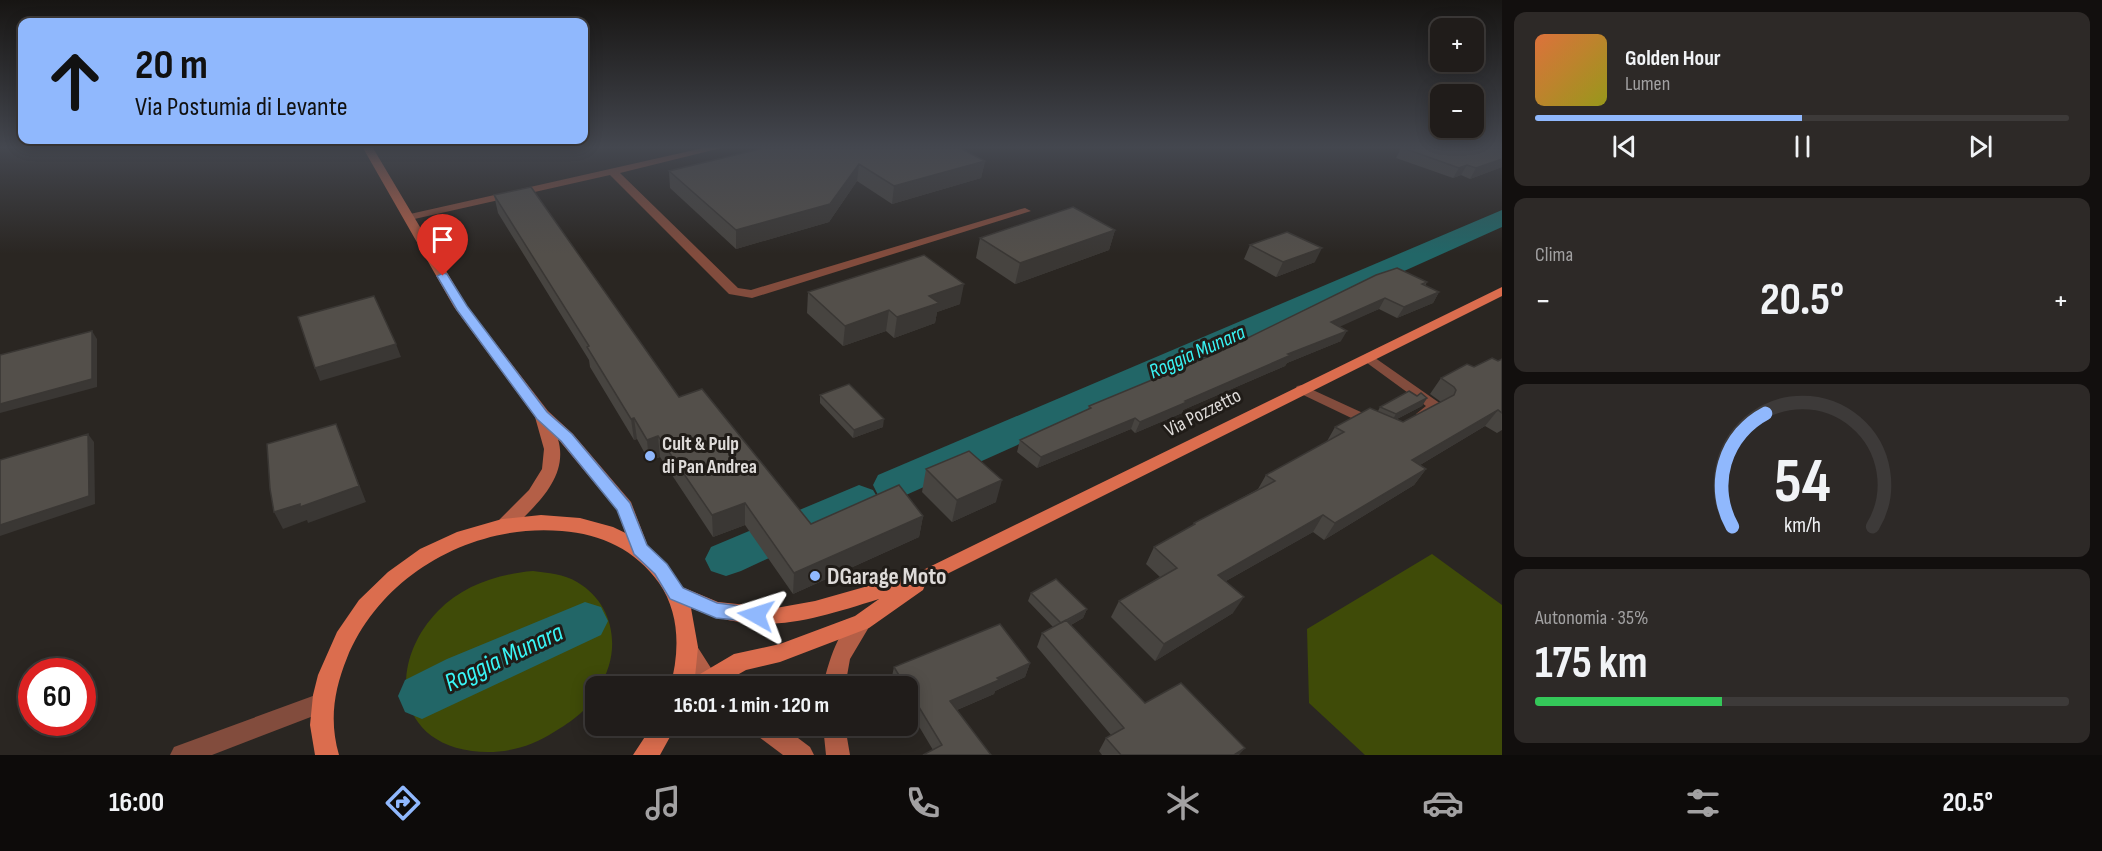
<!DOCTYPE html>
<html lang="it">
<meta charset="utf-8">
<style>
:root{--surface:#201c1a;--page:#2d2927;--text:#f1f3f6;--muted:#a2a1a2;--line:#3d3a39;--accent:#90b8fd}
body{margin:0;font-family:"Sofia Sans Condensed",sans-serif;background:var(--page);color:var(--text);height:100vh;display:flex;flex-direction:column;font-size:22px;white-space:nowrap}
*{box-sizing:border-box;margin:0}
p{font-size:20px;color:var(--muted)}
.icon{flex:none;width:33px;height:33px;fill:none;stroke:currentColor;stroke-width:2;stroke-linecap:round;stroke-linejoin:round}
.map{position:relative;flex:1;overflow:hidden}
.drawer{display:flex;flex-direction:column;gap:12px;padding:12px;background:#120f0e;width:600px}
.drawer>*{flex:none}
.hud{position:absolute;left:18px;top:18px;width:570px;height:126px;border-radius:12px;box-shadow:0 3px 15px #0003,0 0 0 2px var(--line);background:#90b8fd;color:#111;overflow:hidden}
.buttons{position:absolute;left:1430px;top:18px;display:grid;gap:12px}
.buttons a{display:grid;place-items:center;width:54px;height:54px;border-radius:12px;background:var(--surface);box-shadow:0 3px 15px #0003,0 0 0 2px var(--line);font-size:30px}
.speed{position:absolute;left:18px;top:658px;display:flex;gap:12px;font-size:30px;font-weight:700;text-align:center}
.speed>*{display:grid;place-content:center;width:78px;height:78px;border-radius:50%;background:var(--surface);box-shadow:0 3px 15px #0003,0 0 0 2px var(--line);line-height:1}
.speed .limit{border:9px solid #d22;background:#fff;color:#111}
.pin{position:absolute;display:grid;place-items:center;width:51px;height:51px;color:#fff;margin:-62px -26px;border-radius:50% 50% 50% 0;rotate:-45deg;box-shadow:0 0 6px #0007}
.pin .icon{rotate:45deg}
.me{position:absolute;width:66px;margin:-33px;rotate:276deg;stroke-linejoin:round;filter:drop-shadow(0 0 4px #0008)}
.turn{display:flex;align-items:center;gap:21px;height:126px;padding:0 18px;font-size:27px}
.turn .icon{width:78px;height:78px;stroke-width:2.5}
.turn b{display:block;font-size:42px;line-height:51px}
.big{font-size:45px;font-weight:700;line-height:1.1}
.drawer .widget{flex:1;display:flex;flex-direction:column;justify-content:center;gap:9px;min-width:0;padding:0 21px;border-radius:12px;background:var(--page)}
.drawer .dial{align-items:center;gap:0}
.dial svg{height:156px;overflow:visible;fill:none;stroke:var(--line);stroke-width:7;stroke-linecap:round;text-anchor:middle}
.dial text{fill:var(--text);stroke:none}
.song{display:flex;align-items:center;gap:18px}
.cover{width:72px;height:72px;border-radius:9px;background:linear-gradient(135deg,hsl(20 70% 55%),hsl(60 70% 35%))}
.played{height:6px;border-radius:3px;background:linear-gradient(90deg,var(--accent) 50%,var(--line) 50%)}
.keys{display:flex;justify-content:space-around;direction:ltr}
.heat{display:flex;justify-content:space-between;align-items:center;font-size:33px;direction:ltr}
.charge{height:9px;border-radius:4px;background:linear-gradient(90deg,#34c759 35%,var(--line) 0)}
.trip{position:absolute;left:585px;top:676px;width:333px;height:60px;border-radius:12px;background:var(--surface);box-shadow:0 3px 15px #0003,0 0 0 2px var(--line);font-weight:700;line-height:60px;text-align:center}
.tab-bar{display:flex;height:96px;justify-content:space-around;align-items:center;background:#0d0b0a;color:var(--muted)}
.tab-bar .icon{width:42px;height:42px}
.tab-bar .current{color:var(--accent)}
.tab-bar b{font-size:27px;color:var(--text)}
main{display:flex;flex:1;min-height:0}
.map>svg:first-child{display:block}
.green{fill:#3f4b08}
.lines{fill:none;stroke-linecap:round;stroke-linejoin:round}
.canal{fill:#226667;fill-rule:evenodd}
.lane{fill:#824c3d;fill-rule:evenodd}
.street{fill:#824c3d;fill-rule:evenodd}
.secondary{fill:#b45f47;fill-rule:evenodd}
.primary{fill:#db6d4e;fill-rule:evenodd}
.wall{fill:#474440}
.shaded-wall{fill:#3a3734}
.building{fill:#534f4a;stroke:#3a3734;stroke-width:1.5}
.route{fill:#90b8fd;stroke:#5e78a4;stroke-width:1.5}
.poi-dot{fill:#90b8fd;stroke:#201c18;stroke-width:2}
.labels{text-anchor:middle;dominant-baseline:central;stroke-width:6;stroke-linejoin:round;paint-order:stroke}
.street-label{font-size:20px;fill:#dedbd9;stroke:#201c18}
.poi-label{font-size:20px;font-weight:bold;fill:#dedbd9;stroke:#201c18;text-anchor:start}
.water-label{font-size:21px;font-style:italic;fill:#39f5f6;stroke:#201c18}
.near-poi-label{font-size:24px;font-weight:bold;fill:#dedbd9;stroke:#201c18;text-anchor:start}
.near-water-label{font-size:26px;font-style:italic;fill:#39f5f6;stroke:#201c18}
</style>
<main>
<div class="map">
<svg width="1502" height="755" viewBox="0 0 1502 755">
<rect width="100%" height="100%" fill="#2a2622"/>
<path class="green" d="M1432,554L1502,605V755H1365L1309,703L1307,629Z
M533,571C548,573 564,574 577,582C615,604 622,652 599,687H596C596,706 569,723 554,732C530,748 500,755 472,751C392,740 390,660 438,611C463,585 498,574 533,571Z"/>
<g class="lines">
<path class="canal" d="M1502,210V227L906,495L892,499L878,495L873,485L878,475Z
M859,485L873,490L879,500L873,510L741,571L726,576L711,571L705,559L711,547Z
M585,602L601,607L608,621L601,635L422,719L405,712L398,696L405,680L447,659Z"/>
<path class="lane" d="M1368,353L1441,404L1443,407C1438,414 1426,420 1418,417L1416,414L1426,406L1363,360L1361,357Z
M1302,385L1376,419L1378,422L1376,425H1366L1297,392L1295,389L1297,386Z"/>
<path class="street" d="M703,148H721L620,173L738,288L751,290L1021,209L1025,208L1031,211L752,298L729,294L610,175L410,220L404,217L410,214Z
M321,693L329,696L332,703L329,710L212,755H170L174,747Z"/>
<path class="secondary" d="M363,148H373L467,306L548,411L573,434L631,502L649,549L647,554L640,556L633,554L617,510L558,439C569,477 537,504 512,529L506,531L500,529L497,524L500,519L529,490L542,469L544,449L535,417L454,307Z
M862,613L869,616L872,622L850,659L845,687H823C827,666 840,621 862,613Z
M688,641L695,643L723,687H698L677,650L681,643Z
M752,726H782L810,747L814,755H783L755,734Z
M823,726H845L850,755H826Z"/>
<path class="primary" d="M1502,287V296L925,585L923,590L869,628L780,662L746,670L716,687H670C680,652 680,613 659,583C636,550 601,534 562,531C474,523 381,574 347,658C334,690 329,721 339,755H315L310,725L313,695L318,675L337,632L359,600L388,572L420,549L457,532L502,519L541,515L580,518L613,527L638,539L659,556L682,587L718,602L776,608L815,601L921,571ZM879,599L855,616L780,644L734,654L695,677L698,647L691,608C761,638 811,620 879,599Z
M652,726H676L660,755H633Z"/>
</g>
<path class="wall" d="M764,148L985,161L981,178L892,204L857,181L829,222L736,249L670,188L669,171Z
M1401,148H1502V167L1470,179L1461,175L1453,178L1396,158Z
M494,195L679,397L811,524L923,516L919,537L793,594L745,525L713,537L660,457L649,461L637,439L634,440L590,367L589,360L498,213Z
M1115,230L1109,250L1015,284L976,258L980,238Z
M1250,245L1315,262L1276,277L1244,259Z
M1427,282L1425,286L1439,292L1433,303L1397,318L1379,309L1339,326L1341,341L1287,363L1285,366L1183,410L1182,413L1135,433L1131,429L1037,468L1017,452L1020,440L1088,409L1089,406Z
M808,292L960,304L937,312L935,323L894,338L886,331L843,346L807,313Z
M1502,359V430L1497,433L1485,426L1420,465L1426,469L1414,485L1324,540L1313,532L1226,581L1233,613L1155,661L1111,617L1119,601L1160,577L1146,564L1154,547L1192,526L1194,523L1258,489L1266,475L1326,443L1335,427L1378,411L1380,407L1417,396L1427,398L1422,406L1397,419L1403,422L1441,402L1430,394L1441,378L1474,367L1498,361Z
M820,395L883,427L853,438L820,403Z
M926,469L996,502L952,522L922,492Z
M1031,593L1087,609L1083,618L1071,625L1145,703L1239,755H1102L1099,751L1106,738L1111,735L1037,647L1042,633L1053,627L1028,601Z
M1030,663L1025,677L995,691L994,694L957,710L991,755L933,750L908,708V687H895L891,681L894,667Z"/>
<path class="shaded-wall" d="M1502,159V167L1470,179L1476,168Z
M985,161L981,178L892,204L894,186Z
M859,164L857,181L829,222L736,249V230Z
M1467,165L1461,175L1453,178L1459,168Z
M1115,230L1109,250L1015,284L1020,263Z
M1322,248L1315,262L1276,277L1283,262Z
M964,284L960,304L937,312L935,323L894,338L897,317L929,296Z
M1439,292L1433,303L1397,318L1404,307Z
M1385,298L1379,309L1326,333L1331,322Z
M889,310L886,331L843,346L845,326Z
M92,331L97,339V387L0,413V404Z
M1347,331L1341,341L1287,363L1285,366L1183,410L1182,413L1135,433L1140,422L1288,354Z
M396,344L401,357L320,381L315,368Z
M1427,398L1422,406L1391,422L1396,414Z
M1498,410L1485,426L1400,477L1412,460Z
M634,418L637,439L634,440L631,419Z
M1135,418L1131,429L1037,468L1041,457Z
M884,419L883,427L853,438L854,430Z
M336,424L366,502L308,523L307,520L283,529L274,512L300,504Z
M88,434L94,442L95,504L0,536V525Z
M658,436L660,457L649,461L647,440Z
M1426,469L1414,485L1324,540L1335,523Z
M1002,480L996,502L952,522L957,500Z
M745,503V525L713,537L712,515Z
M1323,515L1313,532L1208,591L1218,575Z
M923,516L919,537L793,594L794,573Z
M1244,597L1233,613L1155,661L1164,644Z
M1087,609L1083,618L1058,632L1062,624Z
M1030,663L1025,677L995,691L994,694L947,714L950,701Z
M1245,748L1239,755H1234Z"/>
<path class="building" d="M764,148H960L985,161L894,186L859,164L830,204L736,230L669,171Z
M1403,148H1502V159L1476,168L1467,165L1459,168Z
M531,187L679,397L702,389L811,524L899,485L923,516L794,573L745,503L712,515L658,436L647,440L634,418L631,419L587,347L589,346L494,195Z
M1073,207L1115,230L1020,263L980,238Z
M1287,232L1322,248L1283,262L1250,245Z
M924,255L964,284L929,296L939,303L897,317L889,310L845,326L808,292Z
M1397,268L1427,282L1422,284L1439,292L1404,307L1385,298L1331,322L1347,331L1288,354L1291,355L1185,401L1187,402L1140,422L1135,418L1041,457L1020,440L1091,408L1089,406L1217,353L1376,275Z
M374,296L396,344L315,368L298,317Z
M92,331V379L0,404V355Z
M1492,358L1498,361L1502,359V413L1498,410L1412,460L1426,469L1335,523L1323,515L1218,575L1244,597L1164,644L1119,601L1177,568L1154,547L1195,524L1194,523L1275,481L1266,475L1344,432L1335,427L1370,408L1403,422L1454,395L1456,390L1454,387L1441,378L1467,364L1474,367Z
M849,384L884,419L854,430L820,395Z
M1409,391L1417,396L1421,393L1427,398L1396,414L1380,407Z
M336,424L359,486L300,507V504L274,512L270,489L267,444Z
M88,434L89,496L0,525V460Z
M969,451L1002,480L957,500L926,469Z
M1056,579L1087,609L1061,623L1031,593Z
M1066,620L1145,703L1181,683L1245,748L1234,755H1121L1106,738L1124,728L1042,633Z
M1000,624L1030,663L997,678L999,680L950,701L991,755H923L942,745L908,689V687H906L894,667Z"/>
<linearGradient id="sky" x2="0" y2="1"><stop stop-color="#171513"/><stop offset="0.58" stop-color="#44474f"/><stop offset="1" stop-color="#44474f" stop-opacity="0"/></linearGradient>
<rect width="1502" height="254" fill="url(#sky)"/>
<path class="route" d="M443,273L447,274L467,306L547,412L572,434L630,503L647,545L667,564L683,588L717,603L763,609L765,615L763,620L756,622L716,618L670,599L655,574L634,554L617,510L561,441L537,419L457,310L437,276Z"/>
<g class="poi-dot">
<circle cx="650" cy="456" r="6"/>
<circle cx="815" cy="576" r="6"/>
</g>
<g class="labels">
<g class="street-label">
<text transform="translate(1203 413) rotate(-27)">Via Pozzetto</text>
</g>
<g class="poi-label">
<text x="662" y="444">Cult &amp; Pulp<tspan x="662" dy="23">di Pan Andrea</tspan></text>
</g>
<g class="water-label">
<text transform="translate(1197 352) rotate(-24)">Roggia Munara</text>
</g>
<g class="near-poi-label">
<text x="827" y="576">DGarage Moto</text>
</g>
<g class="near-water-label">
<text transform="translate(504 658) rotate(-25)">Roggia Munara</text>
</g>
</g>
</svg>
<div class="buttons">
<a>+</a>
<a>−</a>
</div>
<div class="speed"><div class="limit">60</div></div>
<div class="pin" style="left:443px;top:276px;background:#d93025"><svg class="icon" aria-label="arrive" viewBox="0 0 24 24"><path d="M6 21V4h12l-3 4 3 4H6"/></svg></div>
<svg class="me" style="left:756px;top:615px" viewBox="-20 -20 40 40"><path d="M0-17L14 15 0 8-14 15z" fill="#90b8fd" stroke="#fff" stroke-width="4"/></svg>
<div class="trip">16:01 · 1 min · 120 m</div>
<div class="hud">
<div class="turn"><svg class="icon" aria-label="ahead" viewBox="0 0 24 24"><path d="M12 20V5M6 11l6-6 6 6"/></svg><div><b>20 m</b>Via Postumia di Levante</div></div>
</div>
</div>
<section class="drawer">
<div class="widget">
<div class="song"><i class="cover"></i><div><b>Golden Hour</b><p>Lumen</p></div></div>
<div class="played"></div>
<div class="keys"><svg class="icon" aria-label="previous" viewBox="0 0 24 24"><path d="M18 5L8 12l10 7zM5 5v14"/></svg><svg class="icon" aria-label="pause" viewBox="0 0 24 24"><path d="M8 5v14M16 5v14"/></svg><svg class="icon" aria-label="next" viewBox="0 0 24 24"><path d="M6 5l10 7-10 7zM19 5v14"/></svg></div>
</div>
<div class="widget"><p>Clima</p>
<div class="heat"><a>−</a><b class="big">20.5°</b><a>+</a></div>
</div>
<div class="widget dial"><svg viewBox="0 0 100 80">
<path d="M14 69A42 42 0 1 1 86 69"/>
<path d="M14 69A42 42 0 0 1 31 11" stroke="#90b8fd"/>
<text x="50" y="56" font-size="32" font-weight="700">54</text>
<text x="50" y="72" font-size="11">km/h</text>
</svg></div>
<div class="widget"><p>Autonomia · 35%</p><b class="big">175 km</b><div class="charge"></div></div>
</section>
</main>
<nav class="tab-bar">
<b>16:00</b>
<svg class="icon current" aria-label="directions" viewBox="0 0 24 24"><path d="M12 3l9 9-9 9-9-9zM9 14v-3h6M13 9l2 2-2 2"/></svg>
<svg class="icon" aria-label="music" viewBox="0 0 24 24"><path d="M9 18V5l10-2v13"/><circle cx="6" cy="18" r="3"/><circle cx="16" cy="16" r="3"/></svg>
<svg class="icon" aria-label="phone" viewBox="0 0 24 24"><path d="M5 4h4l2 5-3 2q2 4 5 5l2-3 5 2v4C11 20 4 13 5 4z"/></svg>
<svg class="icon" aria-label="climate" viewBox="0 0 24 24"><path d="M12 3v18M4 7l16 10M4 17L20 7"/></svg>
<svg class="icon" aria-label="car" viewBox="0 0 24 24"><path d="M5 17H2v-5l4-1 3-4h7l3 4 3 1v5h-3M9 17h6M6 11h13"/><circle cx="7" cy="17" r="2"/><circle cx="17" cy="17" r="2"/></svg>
<svg class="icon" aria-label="filters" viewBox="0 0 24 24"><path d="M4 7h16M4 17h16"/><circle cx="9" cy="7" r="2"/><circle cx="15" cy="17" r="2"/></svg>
<b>20.5°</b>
</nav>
